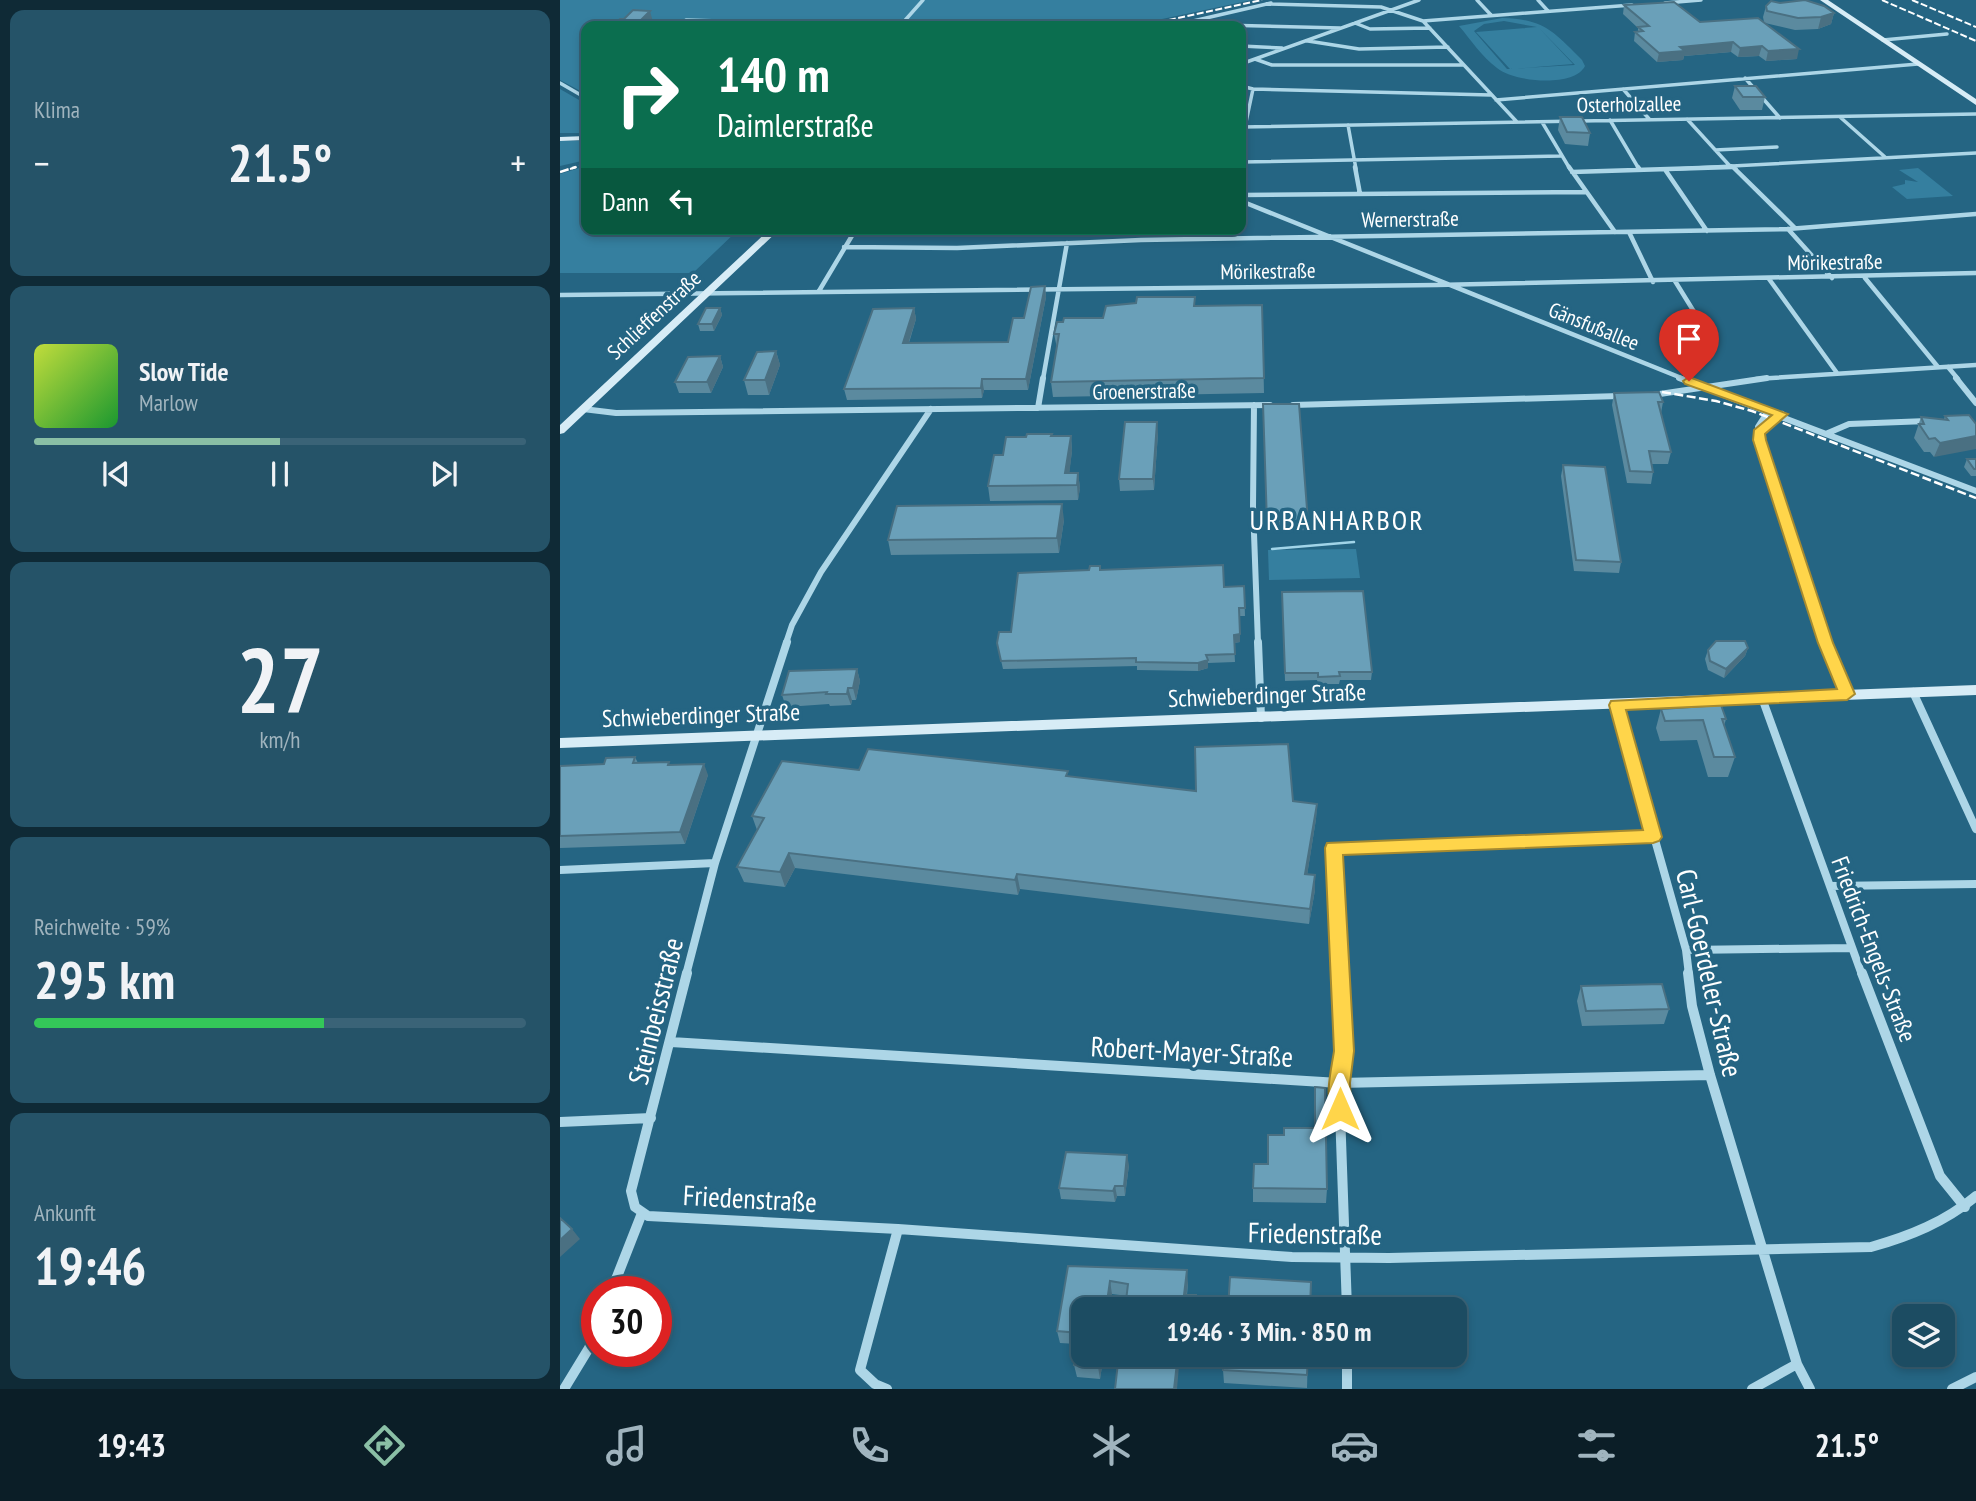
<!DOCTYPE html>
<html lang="de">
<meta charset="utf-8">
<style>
:root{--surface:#1c4c62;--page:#255368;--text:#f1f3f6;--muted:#a0b4be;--line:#3a6377;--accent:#8abfa5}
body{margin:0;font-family:"PT Sans Narrow",sans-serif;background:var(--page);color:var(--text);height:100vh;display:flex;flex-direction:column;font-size:26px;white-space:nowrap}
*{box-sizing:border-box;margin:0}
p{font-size:23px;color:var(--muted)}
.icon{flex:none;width:38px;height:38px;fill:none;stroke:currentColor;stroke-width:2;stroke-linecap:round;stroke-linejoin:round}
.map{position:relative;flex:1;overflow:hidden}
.side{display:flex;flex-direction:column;gap:10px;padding:10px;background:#0f2a36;width:560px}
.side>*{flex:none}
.hud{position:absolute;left:21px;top:21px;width:665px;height:214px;border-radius:14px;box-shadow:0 4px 10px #0003,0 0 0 2px var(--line);background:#0b6e4f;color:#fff;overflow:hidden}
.fabs{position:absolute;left:1332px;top:1304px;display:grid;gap:14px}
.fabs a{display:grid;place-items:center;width:63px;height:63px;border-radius:14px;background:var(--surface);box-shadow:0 4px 10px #0003,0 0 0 2px var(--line);font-size:35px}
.speed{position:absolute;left:21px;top:1276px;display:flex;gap:14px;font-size:35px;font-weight:700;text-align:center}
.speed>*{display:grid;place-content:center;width:91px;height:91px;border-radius:50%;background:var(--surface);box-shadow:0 4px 10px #0003,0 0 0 2px var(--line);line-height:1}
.speed .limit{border:10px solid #d22;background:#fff;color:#111}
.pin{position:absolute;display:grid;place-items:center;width:60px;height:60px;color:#fff;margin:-72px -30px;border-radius:50% 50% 50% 0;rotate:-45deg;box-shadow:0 0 7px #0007}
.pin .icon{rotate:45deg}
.me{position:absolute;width:77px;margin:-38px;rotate:0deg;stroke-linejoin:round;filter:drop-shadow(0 0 5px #0008)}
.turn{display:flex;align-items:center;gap:24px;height:147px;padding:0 21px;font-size:32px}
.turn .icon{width:91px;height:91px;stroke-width:2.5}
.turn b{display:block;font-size:49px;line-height:60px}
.then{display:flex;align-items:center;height:66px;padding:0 21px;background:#0003;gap:14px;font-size:26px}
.big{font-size:52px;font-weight:700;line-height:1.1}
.side .widget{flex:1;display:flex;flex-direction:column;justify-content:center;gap:10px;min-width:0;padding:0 24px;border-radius:14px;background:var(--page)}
.side .dial{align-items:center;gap:0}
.dial b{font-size:91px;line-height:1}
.song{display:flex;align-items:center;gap:21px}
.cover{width:84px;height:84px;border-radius:10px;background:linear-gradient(135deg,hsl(70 70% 55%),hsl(130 70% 35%))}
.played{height:7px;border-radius:4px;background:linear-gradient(90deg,var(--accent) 50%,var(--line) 50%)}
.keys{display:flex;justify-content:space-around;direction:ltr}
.heat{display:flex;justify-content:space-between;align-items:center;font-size:38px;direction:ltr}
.charge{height:10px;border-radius:5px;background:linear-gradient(90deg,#34c759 59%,var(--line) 0)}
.trip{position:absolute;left:511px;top:1297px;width:396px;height:70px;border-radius:14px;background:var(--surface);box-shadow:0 4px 10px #0003,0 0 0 2px var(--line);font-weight:700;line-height:70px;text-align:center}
.tabs{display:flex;height:112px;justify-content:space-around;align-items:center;background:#0b1e27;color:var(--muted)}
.tabs .icon{width:49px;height:49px}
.tabs .on{color:var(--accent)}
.tabs b{font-size:32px;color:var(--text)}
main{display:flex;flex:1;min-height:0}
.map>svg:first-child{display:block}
.green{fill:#357f9f;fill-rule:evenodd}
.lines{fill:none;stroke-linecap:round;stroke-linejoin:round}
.stream{stroke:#a1d4e8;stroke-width:2.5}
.street-far4{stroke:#add6e7;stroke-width:3.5}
.street-far3{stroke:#add6e7;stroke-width:4.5}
.street-far2{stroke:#add6e7;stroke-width:6}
.street-far1{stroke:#add6e7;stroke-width:8}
.street{stroke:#add6e7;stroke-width:10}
.secondary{fill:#d7ecf6;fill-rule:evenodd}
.rail-far1{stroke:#fff;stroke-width:2;stroke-dasharray:7 2.5;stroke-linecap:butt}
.rail{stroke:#fff;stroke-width:2.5;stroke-dasharray:9 3.5;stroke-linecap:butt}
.wall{fill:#5b8a9f}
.shaded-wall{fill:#4a7082}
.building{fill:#6aa0b9;stroke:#4a7082;stroke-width:2}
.route{fill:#ffd54a;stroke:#a68a30;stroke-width:2}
.labels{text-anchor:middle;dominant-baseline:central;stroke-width:7;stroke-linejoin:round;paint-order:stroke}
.far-street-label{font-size:21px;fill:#fff;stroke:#256583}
.street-label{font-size:24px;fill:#fff;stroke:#256583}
.quarter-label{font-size:28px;letter-spacing:2px;fill:#fff;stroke:#256583}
.near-street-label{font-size:28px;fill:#fff;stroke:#256583}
</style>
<main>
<section class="side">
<div class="widget"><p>Klima</p>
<div class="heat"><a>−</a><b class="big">21.5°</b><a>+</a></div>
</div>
<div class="widget">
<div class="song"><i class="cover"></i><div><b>Slow Tide</b><p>Marlow</p></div></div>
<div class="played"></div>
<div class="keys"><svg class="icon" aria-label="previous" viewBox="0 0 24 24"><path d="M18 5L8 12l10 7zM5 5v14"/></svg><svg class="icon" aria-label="pause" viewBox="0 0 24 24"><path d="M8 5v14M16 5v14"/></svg><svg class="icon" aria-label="next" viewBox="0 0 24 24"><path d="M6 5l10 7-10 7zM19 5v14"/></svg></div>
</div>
<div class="widget dial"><b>27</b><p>km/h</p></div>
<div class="widget"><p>Reichweite · 59%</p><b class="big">295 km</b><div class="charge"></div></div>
<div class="widget"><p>Ankunft</p><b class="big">19:46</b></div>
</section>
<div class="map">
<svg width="1416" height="1389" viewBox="0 0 1416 1389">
<rect width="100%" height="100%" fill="#256583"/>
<path class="green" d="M0,0H692L569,26H26V94L0,80Z
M942,18C984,19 994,32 1022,60L1025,66C1014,88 954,82 937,68C922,57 911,40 899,26ZM944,21L977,27L916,32L950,69L1013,64L979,28L1015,65L947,69L914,31L924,24Z
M0,89L26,104V133H0Z
M0,141H26V160L0,166Z
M26,166V229H179L133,273H0V174Z
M1358,168L1393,196L1347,199L1332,187L1345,184V180L1358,182L1339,170Z
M796,549L800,578L709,580L708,550Z"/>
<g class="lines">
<path class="stream" d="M712,549L794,542"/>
<path class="street-far4" d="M917,0L931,15
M978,0L988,11
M1105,3L1141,0
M706,4L821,7L863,21L957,122
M126,20L340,26
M633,21L711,3
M863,21L1072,5
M795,23L810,29L870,28
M620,24L780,28
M340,26L363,0
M1323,40L1387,34
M748,41L799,49L888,47
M681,46L722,48
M695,59L712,65H904
M681,64L859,0
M1185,78L1220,118
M0,83L26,98
M681,86L693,89L931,95
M1063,89L1090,120
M936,100L1358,64
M1280,117L1325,157
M1127,119L1169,165L1176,169
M1050,120L1079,169
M982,122L1010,169
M788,125L796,169
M681,127L1416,114
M685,127L693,89
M1155,150L1217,147
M681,162L1001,156
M1115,169L1416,153"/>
<path class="street-far3" d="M795,167L800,194
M1009,167L1055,232
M1078,167L1080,170
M1173,167L1235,228
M1106,171L1147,231
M1012,172L1172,167
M681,195L1026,192
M681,201L1124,379
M1228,229L1272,278
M1069,232L1093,282
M284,247L397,248L581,240L1228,229L1416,214
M1305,278L1378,367
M1209,279L1277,373
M1115,281L1144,328
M259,291L296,229
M0,295L877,285L1416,273
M1388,367L1398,379
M483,379L507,243
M1196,379L1416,365"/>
<path class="street-far2" d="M1119,378L1416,491
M1396,378L1416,403
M1093,395L1207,378
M694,405L693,506L698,643
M733,405L1060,396
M478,408L483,378
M23,409L56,413L710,405
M1209,410L1198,427L1200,440L1265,643
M1199,433L1222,414
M1268,433L1289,424L1367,421
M226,643L232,625L261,572L371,409"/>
<path class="street-far1" d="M698,642L701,718
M1265,642L1287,694
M1353,692L1416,829
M1202,698L1302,975
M1057,705L1126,950L1129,975
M0,870L155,863
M1270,886L1416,884
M1126,950L1292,948
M126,975L155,863L227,642
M780,975L774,848L1093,837"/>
<path class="street" d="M127,973L71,1191L75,1207L88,1216L338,1229L732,1257L829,1258L1311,1247C1350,1236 1385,1222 1416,1196
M780,973L784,1051L779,1083L787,1309
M1128,973L1132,1006L1150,1075L1237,1364L1192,1389
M1302,973L1380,1176L1405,1207
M111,1042L779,1083L1150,1075
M0,1122L91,1118
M51,1292L82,1213
M787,1354V1389
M1237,1364L1250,1389
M4,1389L29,1348L37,1328
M327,1389L315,1384L300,1370L338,1229
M1392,1389L1416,1377"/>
<path class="secondary" d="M1260,0H1268L1416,99V105Z
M26,136V140L0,141V137Z
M210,229H220L4,433L0,434V425Z
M1416,685V695L0,748V738Z"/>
<path class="rail-far1" d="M1322,0L1416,41
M1352,0L1416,27
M581,26L702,0
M10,169L26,164"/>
<path class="rail" d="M0,172L16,167
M1102,392L1156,401L1192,411L1416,498"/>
</g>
<path class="wall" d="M1220,3L1274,13L1271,24L1258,29L1235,30L1205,23L1237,59L1206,61L1199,56L1178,57L1171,52L1124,56L1123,60L1097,62L1074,41L1075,32H1078V28L1063,14L1064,5L1140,22H1204L1203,17L1206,6Z
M1175,86L1205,97L1202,110H1180L1172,98Z
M1000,117L1030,133L1028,146L1005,144L998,130Z
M485,286L486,297L468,390H424L422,398L287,400L284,389L354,308L356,319L349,343L448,342Z
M702,305L704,393L493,397L491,382L497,348L494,334L543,318L635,306Z
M160,308L162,315L154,331H140L138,324Z
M216,351L220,365L209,395H188L184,380Z
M160,356L163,367L151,393H119L115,382Z
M1054,393L1103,402L1101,413L1111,452L1108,464H1092L1093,472L1091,484L1067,483L1052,405Z
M703,404L748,522V530L707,531Z
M1409,415L1374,457L1370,452H1364L1354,438L1361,417L1384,419L1385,416Z
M598,433L594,490L560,491L559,479Z
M492,434V436H511L512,451L509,473H518L520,488L518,500L430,501L428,486L443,455L466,437Z
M1407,459H1416V476H1411L1404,467Z
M1003,465L1061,562L1059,573L1014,571L1001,476Z
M504,520L499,553L331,555L328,540Z
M540,570L664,587L684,586L685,616H679L680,642L674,643L675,662L648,663V668L638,671L577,670V666L443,669L437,643L451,632Z
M722,592L812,672L811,680H780L779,684H758L757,680L725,681Z
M1188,648L1185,656L1164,678L1148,670L1145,659L1148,650Z
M297,669L300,681L296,700H292L291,705L270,706L269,704L226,707L222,695Z
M1101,709L1166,719L1164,726L1175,757L1168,777H1148L1137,740L1100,741L1096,728Z
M75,757L78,763L110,765L148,775L125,844L0,848V766L44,764Z
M299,770L509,777L757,804L756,819L747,875L755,890L749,924L460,889L458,895L235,868L225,887L184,882L177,867L197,830L192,816Z
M1021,986L1109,1009L1104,1024L1022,1026L1017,1001Z
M755,1087L767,1189L766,1203L693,1202V1188L708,1164L724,1135L754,1128Z
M569,1165L565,1196H557L555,1202L501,1199L499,1188Z
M508,1266L628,1283L627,1295L567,1296L552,1294L550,1309H523V1354H544L540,1379L517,1377L514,1365L517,1344L500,1343L497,1331Z
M748,1354L747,1388L664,1383L663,1370Z"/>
<path class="shaded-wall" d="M90,11L93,22L89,26H75Z
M1274,13L1271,24L1258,29L1261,17Z
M1173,42L1171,52L1124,56L1123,60L1097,62L1099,53L1120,47Z
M1202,46L1199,56L1178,57L1180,48Z
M1239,49L1237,59L1206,61L1208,51Z
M485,286L486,297L468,390L466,379Z
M160,308L162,315L154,331L152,324Z
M354,308L356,319L345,354L343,343Z
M216,351L220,365L209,395L205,380Z
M160,356L163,367L151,393L147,382Z
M422,379L424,390L422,398L421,388Z
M597,422L598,433L594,490L593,479Z
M511,436L512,451L508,485L505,473Z
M1416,436V449L1374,457L1380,443Z
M518,473L520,488L518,500L517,485Z
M502,504L504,520L499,553L497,538Z
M680,634V642L674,643V635Z
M1188,648L1185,656L1164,678L1166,669Z
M648,660V668L638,671V663Z
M297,669L300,681L296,700L293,688Z
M288,688L292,700L291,705L287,694Z
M144,764L148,775L125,844L120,832Z
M757,804L756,819L745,889V874Z
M229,853L235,868L225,887L220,872Z
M457,874L460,889L458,895L455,880Z
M755,875V890L749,924L750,909Z
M567,1155L569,1165L565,1196L564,1186Z
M555,1186L557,1196L555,1202L553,1191Z
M12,1229L20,1239L0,1257V1240Z
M627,1270L628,1283L625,1307L624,1295Z
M550,1281L552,1294L550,1309H546Z
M540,1354H544L540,1379L538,1367Z
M618,1354H620L617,1389H614Z"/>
<path class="building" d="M1245,0L1264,6L1274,13L1261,17L1238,18L1207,11L1206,6L1211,1L1220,3Z
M1114,2L1140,22L1198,18L1239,49L1208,51L1202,46L1180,48L1173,42L1120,47L1125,51L1099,53L1075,32L1083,31L1078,27L1089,26L1064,5Z
M73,10L90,11L75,26H53L60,19H64Z
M1175,86H1196L1205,97H1183Z
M1000,117H1022L1030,133L1007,132Z
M485,286L466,379H422L421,388L284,389L313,309L354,308L343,343L448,342L453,318H464L471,287Z
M577,297H635L634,306L702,305L704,378L491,382L499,334H494L497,322H503L504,318H543L546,306L576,303Z
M146,308H160L152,324H138Z
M216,351L205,380H184L197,352Z
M160,356L147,382H115L128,357Z
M1099,392L1103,402H1098L1111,452L1089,451L1093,472L1070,471L1054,393Z
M703,404H739L748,522L707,523Z
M1409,415L1416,424V436L1380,443L1375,438L1369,439L1359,424H1364L1361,417L1388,420L1385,416Z
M565,422H597L593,479H559Z
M467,434H492L491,436H511L505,473H518L517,485L428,486L434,455H443L446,437H466Z
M1407,459H1416V469H1414Z
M1003,465L1045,467L1061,562L1016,560Z
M502,504L497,538L328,540L337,506Z
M663,565L664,587L684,586L685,608H679L680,634L674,635L675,654L646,655L648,660L638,663L576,662V658L441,661L437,643L439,632H451L458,573L529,570L530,566H540V570Z
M803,591L812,672H779L780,676L758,677V673H725L722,592Z
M1156,641H1185L1188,648L1166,669L1150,661L1148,650Z
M297,669L293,688H288L287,694H266L267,692L222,695L229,671Z
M1161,705L1166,719H1162L1175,757H1154L1143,720L1105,721L1101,709Z
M728,744L733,801L757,804L745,874L755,875L750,909L457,874L455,880L229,853L220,872L177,867L204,818L192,816L222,761L299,770L308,749L508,771L506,776L636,791L635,747Z
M75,757L73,763L109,762L108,765L144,764L120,832L0,836V766L44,764L46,758Z
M1102,984L1109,1009L1026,1011L1021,986Z
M755,1087L765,1088L767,1189L693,1188L694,1164H708V1135H724V1128H755Z
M506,1152L567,1155L564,1186H555L553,1191L499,1188Z
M0,1218L12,1229L0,1240Z
M508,1266L627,1270L624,1295H636L635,1309H565L568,1284L550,1281L546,1309H523V1354H540L538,1367L514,1365L519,1333L497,1331Z
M670,1277L751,1282L750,1309H668Z
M559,1354H618L614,1389H555Z
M664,1354H748L747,1375L663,1370Z"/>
<path class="route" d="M1129,377L1228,414L1205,434L1206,440L1273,643L1295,694L1287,700L1066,710L1102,837L1099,841L1093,843L783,855L794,1051L790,1083L791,1109L788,1116L780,1119L773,1116C764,1097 771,1071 774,1051L765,848L767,843L1083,830L1049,705L1051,701L1277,689L1258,643L1193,440L1194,430L1212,415L1125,384L1123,381Z"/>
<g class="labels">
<g class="far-street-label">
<text transform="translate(1069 104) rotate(-1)">Osterholzallee</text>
<text transform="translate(850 219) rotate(-1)">Wernerstraße</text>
<text transform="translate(1275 262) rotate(-1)">Mörikestraße</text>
<text transform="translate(708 271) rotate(-1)">Mörikestraße</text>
<text transform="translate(94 315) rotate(-43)">Schlieffenstraße</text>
<text transform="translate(1034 326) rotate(22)">Gänsfußallee</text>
<text transform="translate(584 391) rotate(-1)">Groenerstraße</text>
</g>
<g class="street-label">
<text transform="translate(707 695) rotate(-2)">Schwieberdinger Straße</text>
<text transform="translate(141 715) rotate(-2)">Schwieberdinger Straße</text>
<text transform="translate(1314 949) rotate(69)">Friedrich-Engels-Straße</text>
</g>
<g class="quarter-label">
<text x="777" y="519">URBANHARBOR</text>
</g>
<g class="near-street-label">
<text transform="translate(1150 973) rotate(77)">Carl-Goerdeler-Straße</text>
<text transform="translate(95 1011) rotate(-76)">Steinbeisstraße</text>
<text transform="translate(632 1051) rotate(3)">Robert-Mayer-Straße</text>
<text transform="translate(190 1198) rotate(3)">Friedenstraße</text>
<text transform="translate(755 1233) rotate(1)">Friedenstraße</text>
</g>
</g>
</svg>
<div class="fabs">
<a><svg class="icon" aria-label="layers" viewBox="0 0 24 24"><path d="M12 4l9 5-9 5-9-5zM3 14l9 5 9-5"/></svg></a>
</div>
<div class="speed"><div class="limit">30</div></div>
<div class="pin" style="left:1129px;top:381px;background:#d93025"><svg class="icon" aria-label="arrive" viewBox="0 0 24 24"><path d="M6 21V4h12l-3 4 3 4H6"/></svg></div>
<svg class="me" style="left:780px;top:1109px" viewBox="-20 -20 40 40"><path d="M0-17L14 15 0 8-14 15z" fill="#ffd54a" stroke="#fff" stroke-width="4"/></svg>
<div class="trip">19:46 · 3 Min. · 850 m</div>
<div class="hud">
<div class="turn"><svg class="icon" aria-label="right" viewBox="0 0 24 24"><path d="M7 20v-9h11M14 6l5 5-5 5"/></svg><div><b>140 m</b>Daimlerstraße</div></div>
<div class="then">Dann<svg class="icon" aria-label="left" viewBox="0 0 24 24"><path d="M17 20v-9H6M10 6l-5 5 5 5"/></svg></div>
</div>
</div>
</main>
<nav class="tabs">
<b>19:43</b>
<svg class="icon on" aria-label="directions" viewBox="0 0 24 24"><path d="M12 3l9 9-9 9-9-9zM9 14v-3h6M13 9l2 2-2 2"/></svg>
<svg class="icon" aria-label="music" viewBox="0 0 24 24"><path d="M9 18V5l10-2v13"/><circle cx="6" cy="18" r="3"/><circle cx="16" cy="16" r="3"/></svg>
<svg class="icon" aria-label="phone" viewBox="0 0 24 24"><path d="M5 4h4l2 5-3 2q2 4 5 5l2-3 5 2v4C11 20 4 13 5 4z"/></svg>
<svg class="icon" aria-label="climate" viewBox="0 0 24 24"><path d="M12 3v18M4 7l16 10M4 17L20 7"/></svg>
<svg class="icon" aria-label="car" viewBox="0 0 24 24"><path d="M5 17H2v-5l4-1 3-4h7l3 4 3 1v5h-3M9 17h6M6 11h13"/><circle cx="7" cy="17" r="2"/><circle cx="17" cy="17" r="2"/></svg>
<svg class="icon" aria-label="filters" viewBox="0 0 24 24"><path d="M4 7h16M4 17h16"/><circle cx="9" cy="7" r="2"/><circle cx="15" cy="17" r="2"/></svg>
<b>21.5°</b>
</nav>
